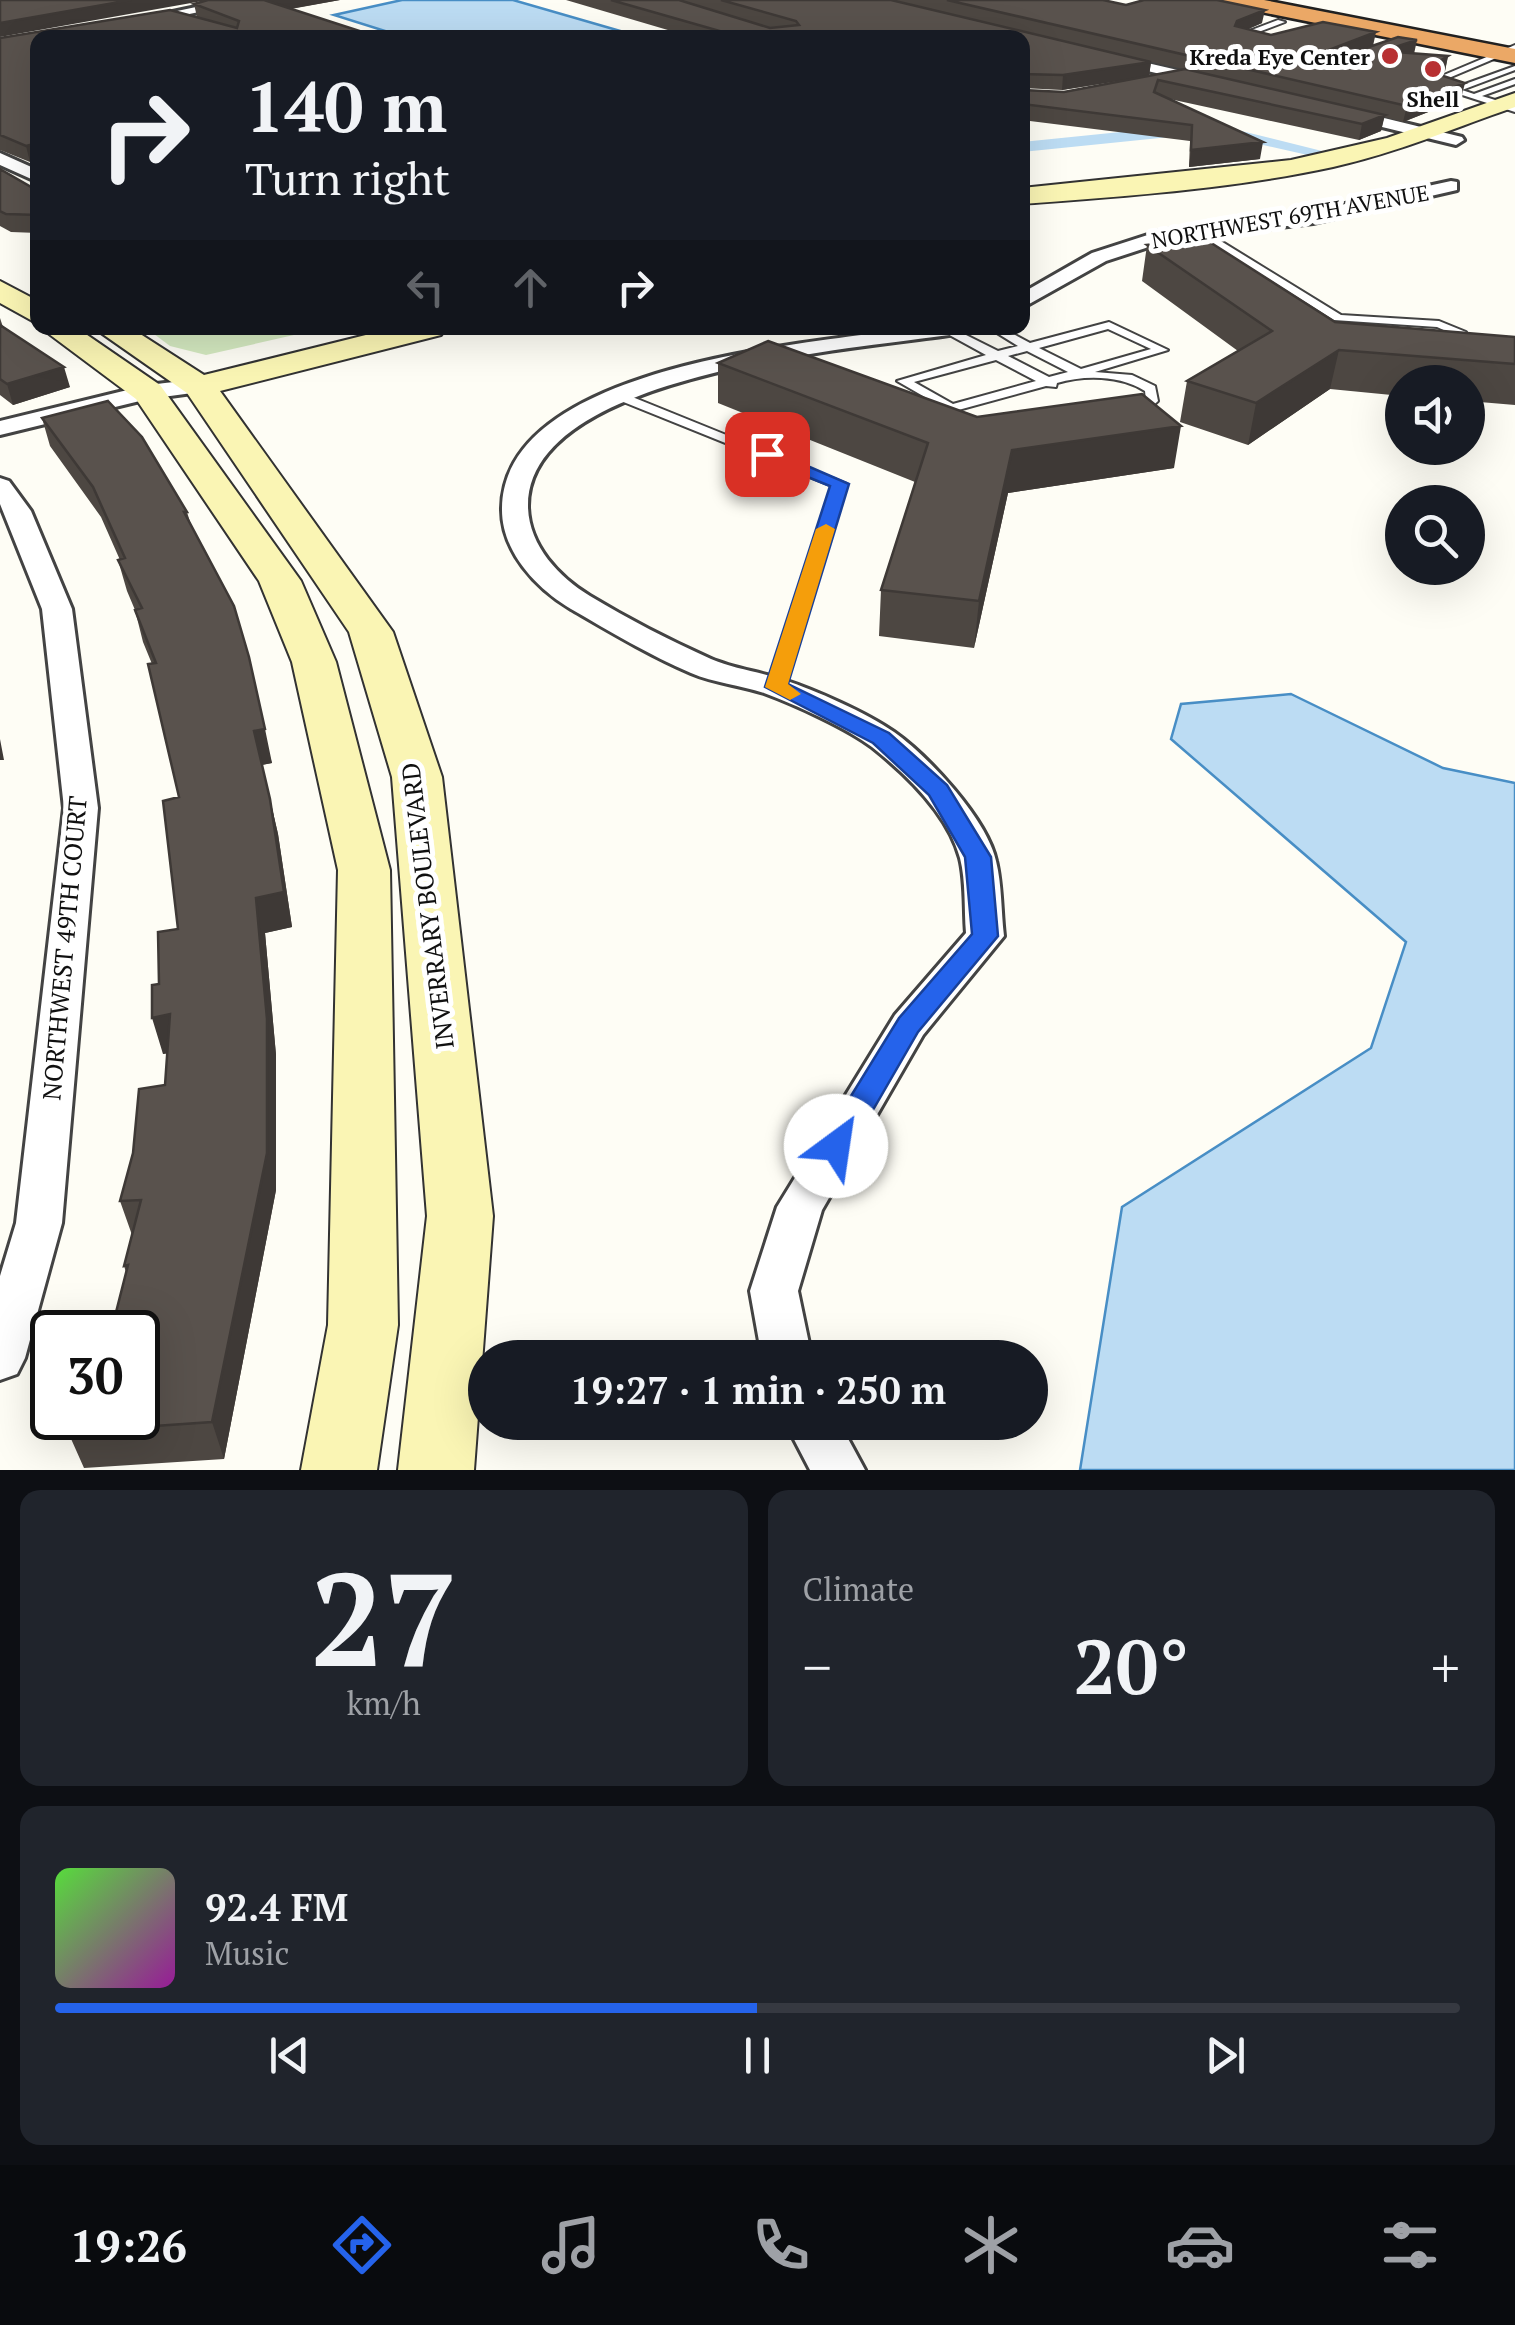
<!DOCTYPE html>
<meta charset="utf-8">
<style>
:root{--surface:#171b24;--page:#20242c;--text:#f1f3f6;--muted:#9ea1a6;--line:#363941;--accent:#2563eb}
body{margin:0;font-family:"PT Serif",serif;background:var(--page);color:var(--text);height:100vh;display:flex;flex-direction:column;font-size:38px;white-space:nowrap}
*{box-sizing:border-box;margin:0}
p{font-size:32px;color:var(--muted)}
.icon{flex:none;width:55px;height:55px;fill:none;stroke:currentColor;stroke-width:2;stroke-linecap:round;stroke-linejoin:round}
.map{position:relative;height:1470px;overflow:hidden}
.panel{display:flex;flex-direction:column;gap:20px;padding:20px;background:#0d0f14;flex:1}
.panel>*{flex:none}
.top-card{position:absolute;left:30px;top:30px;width:1000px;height:305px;border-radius:20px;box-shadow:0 10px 40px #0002;background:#171b24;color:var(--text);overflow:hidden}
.fabs{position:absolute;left:1385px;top:365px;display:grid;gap:20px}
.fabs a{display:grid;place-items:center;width:100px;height:100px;border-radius:50%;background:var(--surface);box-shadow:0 10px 40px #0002;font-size:50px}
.speed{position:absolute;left:30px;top:1310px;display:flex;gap:20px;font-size:50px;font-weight:700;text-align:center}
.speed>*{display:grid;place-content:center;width:130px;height:130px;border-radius:50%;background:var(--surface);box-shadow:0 10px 40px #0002;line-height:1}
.speed .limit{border:5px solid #111;border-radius:15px;background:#fff;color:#111}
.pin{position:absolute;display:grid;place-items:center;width:85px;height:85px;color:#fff;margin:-42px;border-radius:20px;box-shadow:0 5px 15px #0006}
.me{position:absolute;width:110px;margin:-55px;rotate:31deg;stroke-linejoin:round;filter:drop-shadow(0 0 8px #0008)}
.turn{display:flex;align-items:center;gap:35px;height:210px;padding:0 50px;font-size:45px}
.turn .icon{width:130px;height:130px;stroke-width:2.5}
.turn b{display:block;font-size:70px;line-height:85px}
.lanes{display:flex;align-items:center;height:95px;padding:0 50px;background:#0003;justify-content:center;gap:50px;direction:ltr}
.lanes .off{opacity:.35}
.big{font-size:75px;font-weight:700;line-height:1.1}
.panel .tile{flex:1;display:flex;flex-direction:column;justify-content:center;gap:15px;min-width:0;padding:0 35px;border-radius:20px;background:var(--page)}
.panel .dial{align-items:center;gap:0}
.dial b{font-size:130px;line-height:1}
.song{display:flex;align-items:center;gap:30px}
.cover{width:120px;height:120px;border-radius:15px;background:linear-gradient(135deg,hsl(110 70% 55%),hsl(300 70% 35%))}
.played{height:10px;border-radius:5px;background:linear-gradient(90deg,var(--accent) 50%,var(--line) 50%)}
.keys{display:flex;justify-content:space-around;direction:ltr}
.heat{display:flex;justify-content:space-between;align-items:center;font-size:55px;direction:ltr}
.panel .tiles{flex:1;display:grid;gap:20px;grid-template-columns:1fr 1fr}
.tile:last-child{grid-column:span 2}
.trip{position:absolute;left:468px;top:1340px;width:580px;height:100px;border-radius:50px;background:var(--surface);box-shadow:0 10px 40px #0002;font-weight:700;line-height:100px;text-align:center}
.tab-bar{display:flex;height:160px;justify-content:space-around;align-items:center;background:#090b0e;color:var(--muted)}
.tab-bar .icon{width:70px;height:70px}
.tab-bar .on{color:var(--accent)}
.tab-bar b{font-size:45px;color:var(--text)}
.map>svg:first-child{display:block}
.green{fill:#d3e8bf}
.water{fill:#bcdcf3;stroke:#488ec5;stroke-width:2.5}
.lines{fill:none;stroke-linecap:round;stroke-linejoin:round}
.canal{fill:#bcdcf3;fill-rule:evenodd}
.lane-casing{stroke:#434343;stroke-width:4}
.street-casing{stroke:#434343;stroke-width:6}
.secondary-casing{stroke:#323232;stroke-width:4}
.highway-casing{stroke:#212121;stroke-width:5}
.lane{fill:#fff;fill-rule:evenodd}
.street{fill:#fff;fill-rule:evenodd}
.secondary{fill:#faf5b4;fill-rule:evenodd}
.highway{fill:#eba866;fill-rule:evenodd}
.wall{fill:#4d4742;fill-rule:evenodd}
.shaded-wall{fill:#3e3936}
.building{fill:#59524d;stroke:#3e3936;stroke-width:2.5}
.route{fill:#2563eb;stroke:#184099;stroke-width:2.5}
.slow{fill:#f59e0b}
.poi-dot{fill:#b83032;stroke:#fff;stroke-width:4}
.labels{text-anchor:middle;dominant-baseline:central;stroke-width:10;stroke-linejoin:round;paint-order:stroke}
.far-poi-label{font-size:22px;font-weight:bold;fill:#101010;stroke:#fff;text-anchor:end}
.far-street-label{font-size:22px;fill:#101010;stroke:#fff}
.street-label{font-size:25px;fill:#101010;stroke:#fff}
</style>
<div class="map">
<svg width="1515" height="1470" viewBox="0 0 1515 1470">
<rect width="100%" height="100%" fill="#fefdf5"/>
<path class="green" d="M146,328H325L206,355L170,346Z"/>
<path class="water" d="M402,0H513L641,37H404L334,15Z
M1291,694L1443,768L1515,783V1470H1080L1122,1207L1371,1048L1406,942L1171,739L1181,704Z"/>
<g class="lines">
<path class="canal" d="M1209,123L1330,153L1321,158L1209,133L1022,152V142Z"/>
<defs>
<path id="lane" d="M1278,20L1285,22L1245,37L1247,41L1236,36Z
M1515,45V50L1437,83L1454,88L1515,66V70L1462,90L1474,94L1515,79V84L1482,96L1515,106V112L1425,83Z
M1198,227L1341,315L1439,321L1466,332L1472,347L1466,352H1458L1456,349L1460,346L1457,336L1437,327L1334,320L1194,232V228Z
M1109,322L1168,350L1095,372L1132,375L1155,386L1158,401L1145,413L1134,410L1146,400L1145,391C1120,375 1084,375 1057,383L1056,387L1046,386L951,412L897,381L986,355L944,332V328H952L998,351L1018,346L989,328H1002L1030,343ZM1108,329L1151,349L1081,369L1039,348ZM1027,351L1068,372L1049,377L1008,356ZM996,360L1036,381L953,404L914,382Z
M620,392L847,484L782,691L776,692L768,687L832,486L616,399V393Z"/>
<path id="street" d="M229,0H256L137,25L130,21Z
M1022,34L1208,77L1215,81L1208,85L1022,42V38H1016Z
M1343,108L1462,137L1464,140L1456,145L1337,116V110Z
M0,153L38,170V182L0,165Z
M1451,181L1457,182V190L1313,223L1170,240L1106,261L1022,308V293L1092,253L1160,231L1313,211Z
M916,328H967L956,334C857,349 526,372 528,507C529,546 559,577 590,596C628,619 671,641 711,659C734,669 761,672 784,680C815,690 867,713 894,732C928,756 987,819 996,861C1002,885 1001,911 1004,936L923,1035L822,1210L798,1291L812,1358H762L750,1291L777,1207L895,1015L966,933C964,910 966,881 960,858C948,814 906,774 872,747C847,728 794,704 764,693C740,685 714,683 691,673C651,656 609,631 571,609C536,588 501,551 502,508C504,364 812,343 916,328Z
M199,379L211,386L207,391L148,399L0,435V421L148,385Z
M0,478L9,481L31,511L72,609L98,808L62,1223L25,1358L17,1374L0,1380V1276L16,1223L64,808L42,609L0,504Z
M785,1422H839L865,1470H810Z"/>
<path id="secondary" d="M1515,93V107C1454,128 1396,153 1333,167C1231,189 1127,196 1022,204V188L1291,160L1387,138Z
M0,281L38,301V324L0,303Z
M41,328H77L160,385L301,581L336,662L390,870L398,1325L377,1470H301L328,1325L338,870L292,662L259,581L136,399Z
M94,328H131L204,375L394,328H446L441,335L220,391L393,632L442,777L493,1216L474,1470H398L427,1216L392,777L349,632L187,393Z"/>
<path id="highway" d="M1220,0H1264L1515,49V63L1231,6Z"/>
</defs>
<use href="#lane" class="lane-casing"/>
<use href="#street" class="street-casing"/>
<use href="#secondary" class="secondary-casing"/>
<use href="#highway" class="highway-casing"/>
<use href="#lane" class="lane"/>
<use href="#street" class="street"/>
<use href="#secondary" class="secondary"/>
<use href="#highway" class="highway"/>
</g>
<path class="wall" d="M208,0H340L291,9L381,38H38V161L30,162L0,150V38L197,17L194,4Z
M566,0H1103L1126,5L1262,23L1248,29L1271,35L1373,45L1414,53L1448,56L1445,71L1439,74L1461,99L1403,122L1384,117L1381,131L1359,140L1165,98L1260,159L1189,167L1190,141L1022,120V38H695ZM1151,62L1183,69L1149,76ZM1138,78L1064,92L1023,90V88L1062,90Z
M0,165L1,170L38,191V233L11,232L0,226Z
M1147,245L1335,322L1515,337V405L1468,401V382H1402V396L1330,389L1248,445L1180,422L1187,381L1238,351L1142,281Z
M0,318L3,327L70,387L13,405L0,395Z
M718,363L977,417L1174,468L1008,493L974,648L879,636L881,590L915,482L718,403Z
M42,418L187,512L191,525L272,763L262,765L278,834L292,927L265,933L276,1055V1190L224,1459L84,1468L68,1432L138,1418L126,1272L124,1266L132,1235L120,1201L165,1085L168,1053L163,1054L159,984L178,929L179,797L152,664L143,642L135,610L127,591L118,560H120L101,517L50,446Z"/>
<path class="shaded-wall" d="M131,0H208L0,37V23Z
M264,0H340L266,13Z
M1265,10L1262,23L1235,35L1233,40L1237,21Z
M1376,32L1373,46L1316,69L1318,54Z
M1417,40L1414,54L1383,51Z
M1448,56L1445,71L1422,85L1425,70Z
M1151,62L1149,76L1062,90L1063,75Z
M1465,83L1461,99L1403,122L1407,106Z
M1385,115L1381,131L1359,140L1362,124Z
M1263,142L1260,159L1189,167L1191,150Z
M38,143V161L30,162L26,146Z
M1339,350L1330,389L1248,445L1256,403Z
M64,367L70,387L13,405L7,384Z
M1181,426L1174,468L1008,493L974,648L979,601L1012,450Z
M265,729L272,763L261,765L254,731Z
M0,739L4,760H0Z
M270,799L278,834L292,927L265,933L276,1055V1190L224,1459L212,1422L256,898Z
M170,1014L181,1051L163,1054L152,1018Z"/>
<path class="building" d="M0,0H131L0,23Z
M208,0H264L381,38H38V143L26,146L0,135V38L170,10L237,28L239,21L194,4Z
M611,0H679L770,28L799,25L796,21L721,0H891L1151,62L1063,75L1022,74V38H744Z
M947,0H1103L1126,5L1144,0H1217L1265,10L1237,21L1235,26L1271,35L1323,22L1376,32L1318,54L1328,61L1398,37L1417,40L1383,51L1448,56L1425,70L1465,83L1407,106Z
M1185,69L1385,115L1362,124L1158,80L1154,92L1263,142L1191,150L1192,125L1022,104V88L1023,90L1064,92Z
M0,169L38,191V215L6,214L0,211Z
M1205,239L1335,322L1515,337V364L1339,350L1256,403L1187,381L1272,331L1147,245Z
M0,325L64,367L7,384L0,379Z
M768,341L977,417L1142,394L1181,426L1012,450L979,601L881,590L928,443L718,363Z
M108,401L142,437L187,512H184L234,606L249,657L265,729L254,731L270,799L284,892L256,898L267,1019V1153L212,1422L68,1432L72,1418H138V1332H111L128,1265L124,1266L141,1200L120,1201L133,1153L139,1089L165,1085L170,1014L152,1018V985L159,984L158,932L178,929L163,801L179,797L148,664L156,663L135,610L142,608L118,560L125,558L93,487L42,418Z"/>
<path class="route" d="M761,451H773L849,484L788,684L889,733L947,785L991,857L998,936L918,1032L847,1155L836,1158L825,1155L821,1146L825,1138L899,1018L972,934L965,857L929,795L873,743L765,687L830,486L761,458Z"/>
<path class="slow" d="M826,524L835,529L788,684L801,694L790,700L765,687L816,529Z"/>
<g class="poi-dot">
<circle cx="1390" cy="56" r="10"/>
<circle cx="1433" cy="69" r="10"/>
</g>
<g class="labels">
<g class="far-poi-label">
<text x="1370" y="56">Kreda Eye Center</text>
<text x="1433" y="98" text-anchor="middle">Shell</text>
</g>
<g class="far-street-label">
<text transform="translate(1290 216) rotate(-10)">NORTHWEST 69TH AVENUE</text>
</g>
<g class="street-label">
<text transform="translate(427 906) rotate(-97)">INVERRARY BOULEVARD</text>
<text transform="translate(64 948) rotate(-85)">NORTHWEST 49TH COURT</text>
</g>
</g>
</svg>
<div class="fabs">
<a><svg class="icon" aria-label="sound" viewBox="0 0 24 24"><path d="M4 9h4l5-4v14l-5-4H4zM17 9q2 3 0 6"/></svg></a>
<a><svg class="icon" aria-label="search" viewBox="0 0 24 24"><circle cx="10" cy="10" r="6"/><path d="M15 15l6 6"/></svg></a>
</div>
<div class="speed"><div class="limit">30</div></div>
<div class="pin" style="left:767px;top:454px;background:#d93025"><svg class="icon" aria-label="arrive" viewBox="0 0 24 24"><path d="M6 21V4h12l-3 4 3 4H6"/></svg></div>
<svg class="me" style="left:836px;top:1146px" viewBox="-20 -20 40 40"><circle r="19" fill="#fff"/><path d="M0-13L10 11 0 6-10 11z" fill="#2563eb"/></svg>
<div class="trip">19:27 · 1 min · 250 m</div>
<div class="top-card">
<div class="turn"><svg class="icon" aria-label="right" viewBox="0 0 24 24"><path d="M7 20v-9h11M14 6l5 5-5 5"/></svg><div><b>140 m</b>Turn right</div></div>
<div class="lanes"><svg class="icon off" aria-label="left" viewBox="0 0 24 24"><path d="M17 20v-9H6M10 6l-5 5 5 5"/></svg><svg class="icon off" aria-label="ahead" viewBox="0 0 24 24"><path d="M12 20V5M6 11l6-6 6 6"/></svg><svg class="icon" aria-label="right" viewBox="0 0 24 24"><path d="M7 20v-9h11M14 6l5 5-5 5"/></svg></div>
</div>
</div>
<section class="panel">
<div class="tiles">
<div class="tile dial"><b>27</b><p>km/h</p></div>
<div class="tile"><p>Climate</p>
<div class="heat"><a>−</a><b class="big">20°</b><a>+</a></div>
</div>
<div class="tile">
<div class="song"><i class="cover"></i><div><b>92.4 FM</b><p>Music</p></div></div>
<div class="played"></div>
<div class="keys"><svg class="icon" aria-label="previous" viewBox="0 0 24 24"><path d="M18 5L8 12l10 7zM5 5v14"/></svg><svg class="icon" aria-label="pause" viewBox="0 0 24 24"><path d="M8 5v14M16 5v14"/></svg><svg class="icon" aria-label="next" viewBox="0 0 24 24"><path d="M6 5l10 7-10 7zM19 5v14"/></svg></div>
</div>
</div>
</section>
<nav class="tab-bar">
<b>19:26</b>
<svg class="icon on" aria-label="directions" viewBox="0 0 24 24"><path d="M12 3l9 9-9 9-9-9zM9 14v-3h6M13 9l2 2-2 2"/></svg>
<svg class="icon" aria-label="music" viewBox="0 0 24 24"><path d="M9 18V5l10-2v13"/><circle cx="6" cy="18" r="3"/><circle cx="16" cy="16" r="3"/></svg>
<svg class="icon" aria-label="phone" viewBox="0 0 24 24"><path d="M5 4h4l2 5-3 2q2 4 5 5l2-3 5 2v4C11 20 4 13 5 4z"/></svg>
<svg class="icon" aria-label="climate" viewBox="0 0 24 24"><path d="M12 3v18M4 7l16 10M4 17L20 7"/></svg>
<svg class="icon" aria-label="car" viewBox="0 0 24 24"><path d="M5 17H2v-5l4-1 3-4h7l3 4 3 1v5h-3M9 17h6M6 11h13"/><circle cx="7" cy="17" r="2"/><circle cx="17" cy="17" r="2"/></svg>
<svg class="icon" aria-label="filters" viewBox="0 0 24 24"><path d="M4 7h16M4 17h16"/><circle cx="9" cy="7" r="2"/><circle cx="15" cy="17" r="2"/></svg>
</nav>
